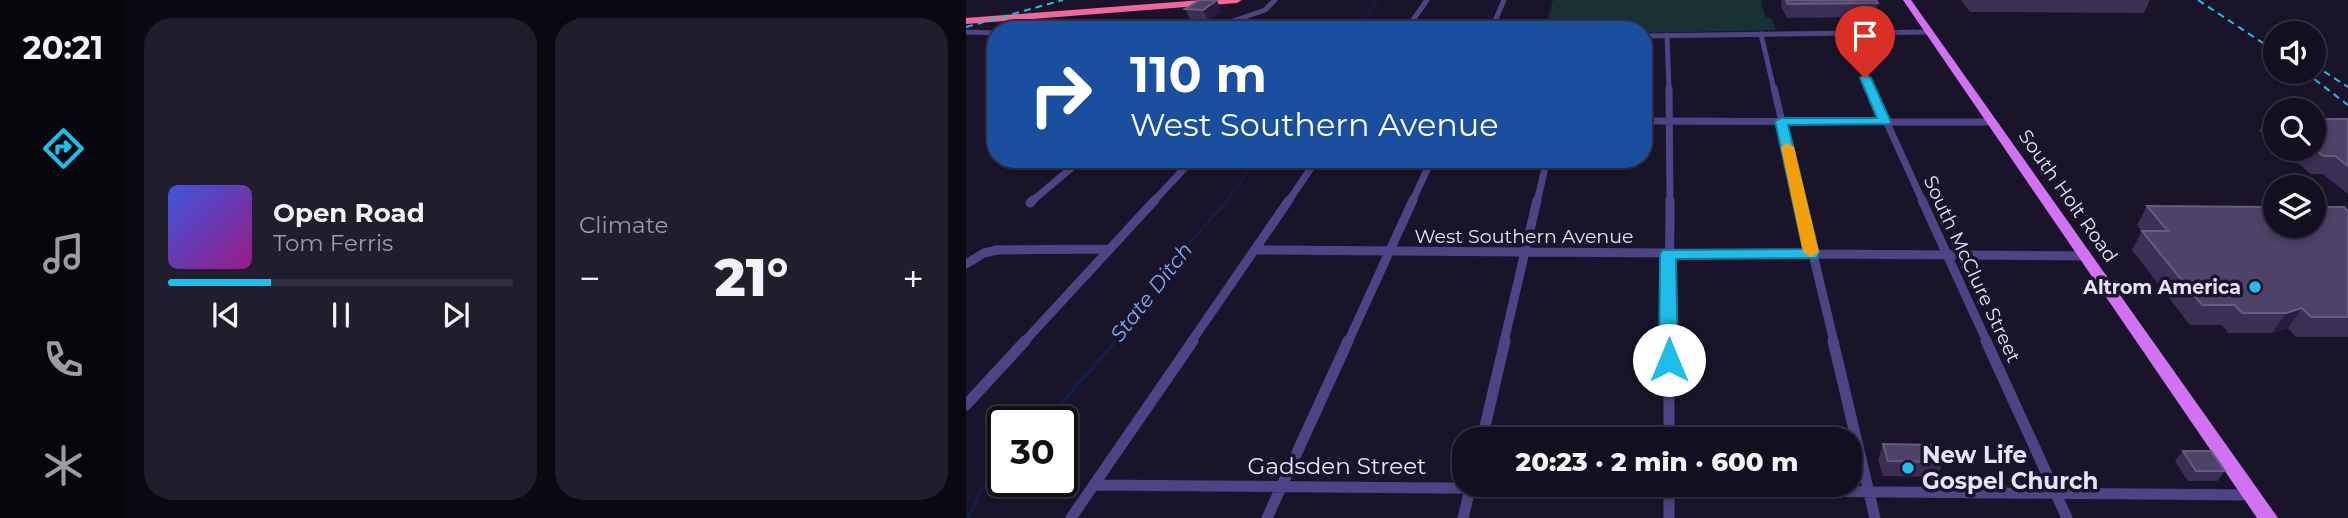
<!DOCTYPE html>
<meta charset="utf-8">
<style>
:root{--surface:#140f20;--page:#211d2d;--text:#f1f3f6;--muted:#9d9ca5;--line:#332f3e;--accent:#1fbeea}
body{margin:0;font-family:Montserrat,sans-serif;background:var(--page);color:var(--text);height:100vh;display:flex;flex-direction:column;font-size:26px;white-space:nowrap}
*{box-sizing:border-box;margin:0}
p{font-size:23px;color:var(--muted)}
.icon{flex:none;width:38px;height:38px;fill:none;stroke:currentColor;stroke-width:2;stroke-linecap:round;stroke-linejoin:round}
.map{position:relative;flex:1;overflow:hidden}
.drawer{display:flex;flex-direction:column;gap:18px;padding:18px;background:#0b0812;width:840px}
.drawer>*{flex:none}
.banner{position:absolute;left:21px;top:21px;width:665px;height:147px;border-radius:28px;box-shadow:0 4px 10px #0003,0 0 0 2px var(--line);background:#1a4fa0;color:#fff;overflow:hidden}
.controls{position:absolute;left:1297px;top:21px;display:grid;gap:14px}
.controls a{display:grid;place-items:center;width:63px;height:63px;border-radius:50%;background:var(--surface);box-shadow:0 4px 10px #0003,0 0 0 2px var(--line);font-size:35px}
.speed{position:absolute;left:21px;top:406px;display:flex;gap:14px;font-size:35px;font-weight:700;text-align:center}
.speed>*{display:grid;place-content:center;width:91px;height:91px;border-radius:50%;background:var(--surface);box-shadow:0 4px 10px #0003,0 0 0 2px var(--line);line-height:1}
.speed .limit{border:4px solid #111;border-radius:10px;background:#fff;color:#111}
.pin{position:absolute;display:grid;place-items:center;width:60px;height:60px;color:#fff;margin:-72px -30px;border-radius:50% 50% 50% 0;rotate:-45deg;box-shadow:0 0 7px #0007}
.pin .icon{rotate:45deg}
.me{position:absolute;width:77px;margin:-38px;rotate:0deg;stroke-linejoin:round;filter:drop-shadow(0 0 5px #0008)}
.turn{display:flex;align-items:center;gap:24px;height:147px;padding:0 28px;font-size:32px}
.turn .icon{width:91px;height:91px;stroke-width:2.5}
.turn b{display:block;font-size:49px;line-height:60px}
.big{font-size:52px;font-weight:800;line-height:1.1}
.drawer .widget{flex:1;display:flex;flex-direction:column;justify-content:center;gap:10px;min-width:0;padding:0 24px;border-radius:28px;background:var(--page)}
.song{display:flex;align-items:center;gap:21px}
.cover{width:84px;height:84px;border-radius:10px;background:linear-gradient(135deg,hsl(230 70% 55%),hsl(310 70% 35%))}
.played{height:7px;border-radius:4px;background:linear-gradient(90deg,var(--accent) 30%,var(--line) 30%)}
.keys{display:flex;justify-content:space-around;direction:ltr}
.heat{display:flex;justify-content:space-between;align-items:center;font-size:38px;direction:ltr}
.drawer .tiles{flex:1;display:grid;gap:18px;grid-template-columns:repeat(2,1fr)}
.trip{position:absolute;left:486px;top:427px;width:410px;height:70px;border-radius:28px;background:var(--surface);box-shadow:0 4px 10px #0003,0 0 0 2px var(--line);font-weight:800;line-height:70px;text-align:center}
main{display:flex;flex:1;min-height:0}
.tab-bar{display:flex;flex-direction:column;width:126px;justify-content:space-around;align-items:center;background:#08060d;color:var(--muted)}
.tab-bar .icon{width:49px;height:49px}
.tab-bar .active{color:var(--accent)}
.tab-bar b{font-size:32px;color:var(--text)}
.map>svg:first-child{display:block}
.green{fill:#183234}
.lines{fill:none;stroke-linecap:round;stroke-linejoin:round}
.stream-far2{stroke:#111e47;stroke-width:2}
.stream-far1{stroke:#111e47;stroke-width:2.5}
.stream{stroke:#111e47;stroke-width:3.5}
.minor-far3{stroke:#4e4485;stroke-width:5}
.minor-far2{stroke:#4e4485;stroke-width:7}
.minor-far1{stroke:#4e4485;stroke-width:9}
.minor{stroke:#4e4485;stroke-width:11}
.primary{fill:#d072f2;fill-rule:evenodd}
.motorway{fill:#f16799;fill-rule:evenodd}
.rail{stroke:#1fbeea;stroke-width:2;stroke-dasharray:7 5;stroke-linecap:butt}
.wall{fill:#3b2f56}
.shaded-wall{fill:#261c3e}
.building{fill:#4d4268;stroke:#665b7f;stroke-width:2}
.route{fill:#1fbeea;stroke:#147c98;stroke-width:2}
.slow{fill:#f59e0b}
.poi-dot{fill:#1fbeea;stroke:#1a142b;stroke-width:2.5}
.labels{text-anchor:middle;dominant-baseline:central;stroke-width:7;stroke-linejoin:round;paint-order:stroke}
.street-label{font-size:19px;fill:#e7e1fc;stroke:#1a142b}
.poi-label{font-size:19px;font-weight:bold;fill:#e7e1fc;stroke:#1a142b;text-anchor:end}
.water-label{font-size:21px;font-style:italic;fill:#78acf2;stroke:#1a142b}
.near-poi-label{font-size:23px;font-weight:bold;fill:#e7e1fc;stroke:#1a142b;text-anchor:start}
.near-street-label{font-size:23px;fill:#e7e1fc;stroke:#1a142b}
</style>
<main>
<nav class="tab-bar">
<b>20:21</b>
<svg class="icon active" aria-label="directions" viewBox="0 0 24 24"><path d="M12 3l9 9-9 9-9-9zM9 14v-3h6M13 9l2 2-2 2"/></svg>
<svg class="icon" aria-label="music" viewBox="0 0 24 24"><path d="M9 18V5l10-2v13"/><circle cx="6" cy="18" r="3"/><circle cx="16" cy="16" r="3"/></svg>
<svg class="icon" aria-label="phone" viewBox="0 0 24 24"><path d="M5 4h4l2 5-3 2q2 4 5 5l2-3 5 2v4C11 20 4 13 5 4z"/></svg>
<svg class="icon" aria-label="climate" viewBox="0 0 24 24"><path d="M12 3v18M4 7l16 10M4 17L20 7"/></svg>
</nav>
<section class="drawer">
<div class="tiles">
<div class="widget">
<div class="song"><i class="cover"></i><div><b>Open Road</b><p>Tom Ferris</p></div></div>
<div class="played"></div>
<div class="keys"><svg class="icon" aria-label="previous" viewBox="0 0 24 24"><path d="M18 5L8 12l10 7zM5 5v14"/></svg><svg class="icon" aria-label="pause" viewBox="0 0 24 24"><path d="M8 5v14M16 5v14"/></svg><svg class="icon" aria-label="next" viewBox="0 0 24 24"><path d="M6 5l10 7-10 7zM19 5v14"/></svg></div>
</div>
<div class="widget"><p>Climate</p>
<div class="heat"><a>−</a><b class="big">21°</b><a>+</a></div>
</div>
</div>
</section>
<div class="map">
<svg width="1382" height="518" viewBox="0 0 1382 518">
<rect width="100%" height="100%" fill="#1a142b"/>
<path class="green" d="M587,0H796L795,4L800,17L805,18L810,30L677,33V30H579Z"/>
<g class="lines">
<path class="stream-far2" d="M389,30L413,0
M260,202L281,173L285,159"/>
<path class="stream-far1" d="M148,342L195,285L206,262L262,200"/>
<path class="stream" d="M79,422L150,341
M2,518L16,489L37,468"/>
<path class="minor-far3" d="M241,30L299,10L309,0
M440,30L461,0
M525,30L538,0
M0,32L30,33
M795,34L808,90
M880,34L906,90
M701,35L703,90
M677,36L964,32"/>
<path class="minor-far2" d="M703,88L704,202
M808,88L835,202
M905,88L957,202
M677,121L1027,122
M65,202L116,159
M187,202L227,159
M322,202L351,159
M446,202L466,159
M571,202L581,159"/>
<path class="minor-far1" d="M834,200L868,342
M956,200L1021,342
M64,203L67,200
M289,250L1120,256
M0,264L18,253L31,250L144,249
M58,342L189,200
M225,342L323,200
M382,342L447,200
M538,342L571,200
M703,342L704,200"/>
<path class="minor" d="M867,341L909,518
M1020,341L1101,518
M0,405L59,341
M516,439L539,341
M703,439V341
M128,485L1284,495
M703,486V518
M105,518L227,341
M301,518L382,341
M497,518L505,485"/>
<path class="primary" d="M937,0H945L1312,518H1291Z"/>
<path class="motorway" d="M236,0H276L271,3L0,24V18Z"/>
<path class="rail" d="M1232,0L1309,51
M0,27L97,0
M1348,65L1382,87
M1339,72L1382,105"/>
</g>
<path class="wall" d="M234,0L255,11L242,21L224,20L219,9Z
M816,0H910L912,3L909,17L821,18L815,6Z
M995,0H1184L1178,13L1004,12Z
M1303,114H1309V144L1293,131Z
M1382,119V194L1357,174H1345L1315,149H1348Z
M1181,206L1382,211V337H1330L1322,328L1306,333H1262L1256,325H1224L1166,250L1176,231L1171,225Z
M917,444L977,462L971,477L917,476L912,460Z
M1217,451L1259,471L1251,481H1222L1209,461Z"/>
<path class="shaded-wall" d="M251,0L255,11L242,21L237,10Z
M1336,308L1322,328L1306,333L1320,313Z"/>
<path class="building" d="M234,0H251L237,10L219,9Z
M820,0H910L912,3L822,4Z
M1348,119H1382V166L1369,156H1357L1348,149Z
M1181,206L1309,207V226H1348V207H1378L1382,211V317H1345L1336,308L1320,313H1276L1269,305H1236L1176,231H1202Z
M917,444L972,445L977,462L922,461Z
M1217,451H1245L1259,471H1230Z"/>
<path class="route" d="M899,74L905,78L925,122L923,124L822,125L853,254L851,258L710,259L712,360L709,364H696L693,360L694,254L697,250L837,249L809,121L815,118H911L894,78Z"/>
<path class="slow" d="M821,143L828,147L853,252L845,257L837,252L815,147Z"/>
<g class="poi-dot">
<circle cx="1289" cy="287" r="7"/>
<circle cx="942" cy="468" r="7"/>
</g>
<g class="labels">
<g class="street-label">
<text transform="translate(1102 196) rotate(55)">South Holt Road</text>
<text x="558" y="236">West Southern Avenue</text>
<text transform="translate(1006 269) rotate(65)">South McClure Street</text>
</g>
<g class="poi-label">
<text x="1275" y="287">Altrom America</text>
</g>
<g class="water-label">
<text transform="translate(185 292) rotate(-52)">State Ditch</text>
</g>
<g class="near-poi-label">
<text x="956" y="455">New Life<tspan x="956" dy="26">Gospel Church</tspan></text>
</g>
<g class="near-street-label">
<text x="371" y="466">Gadsden Street</text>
</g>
</g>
</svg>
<div class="controls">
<a><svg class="icon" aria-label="sound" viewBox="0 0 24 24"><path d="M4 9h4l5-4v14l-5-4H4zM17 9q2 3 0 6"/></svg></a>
<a><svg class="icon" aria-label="search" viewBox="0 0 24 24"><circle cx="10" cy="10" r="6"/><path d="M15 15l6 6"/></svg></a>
<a><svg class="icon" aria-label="layers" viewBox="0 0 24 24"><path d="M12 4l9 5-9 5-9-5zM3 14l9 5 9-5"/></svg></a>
</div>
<div class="speed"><div class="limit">30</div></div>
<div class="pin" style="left:899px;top:78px;background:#d93025"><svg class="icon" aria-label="arrive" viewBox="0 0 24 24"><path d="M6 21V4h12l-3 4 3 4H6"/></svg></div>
<svg class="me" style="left:703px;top:360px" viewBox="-20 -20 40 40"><circle r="19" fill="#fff"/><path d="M0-13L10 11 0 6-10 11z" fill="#1fbeea"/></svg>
<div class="trip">20:23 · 2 min · 600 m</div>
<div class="banner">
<div class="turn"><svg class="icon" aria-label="right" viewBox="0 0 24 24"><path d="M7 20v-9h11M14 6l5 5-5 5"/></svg><div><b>110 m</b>West Southern Avenue</div></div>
</div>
</div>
</main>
